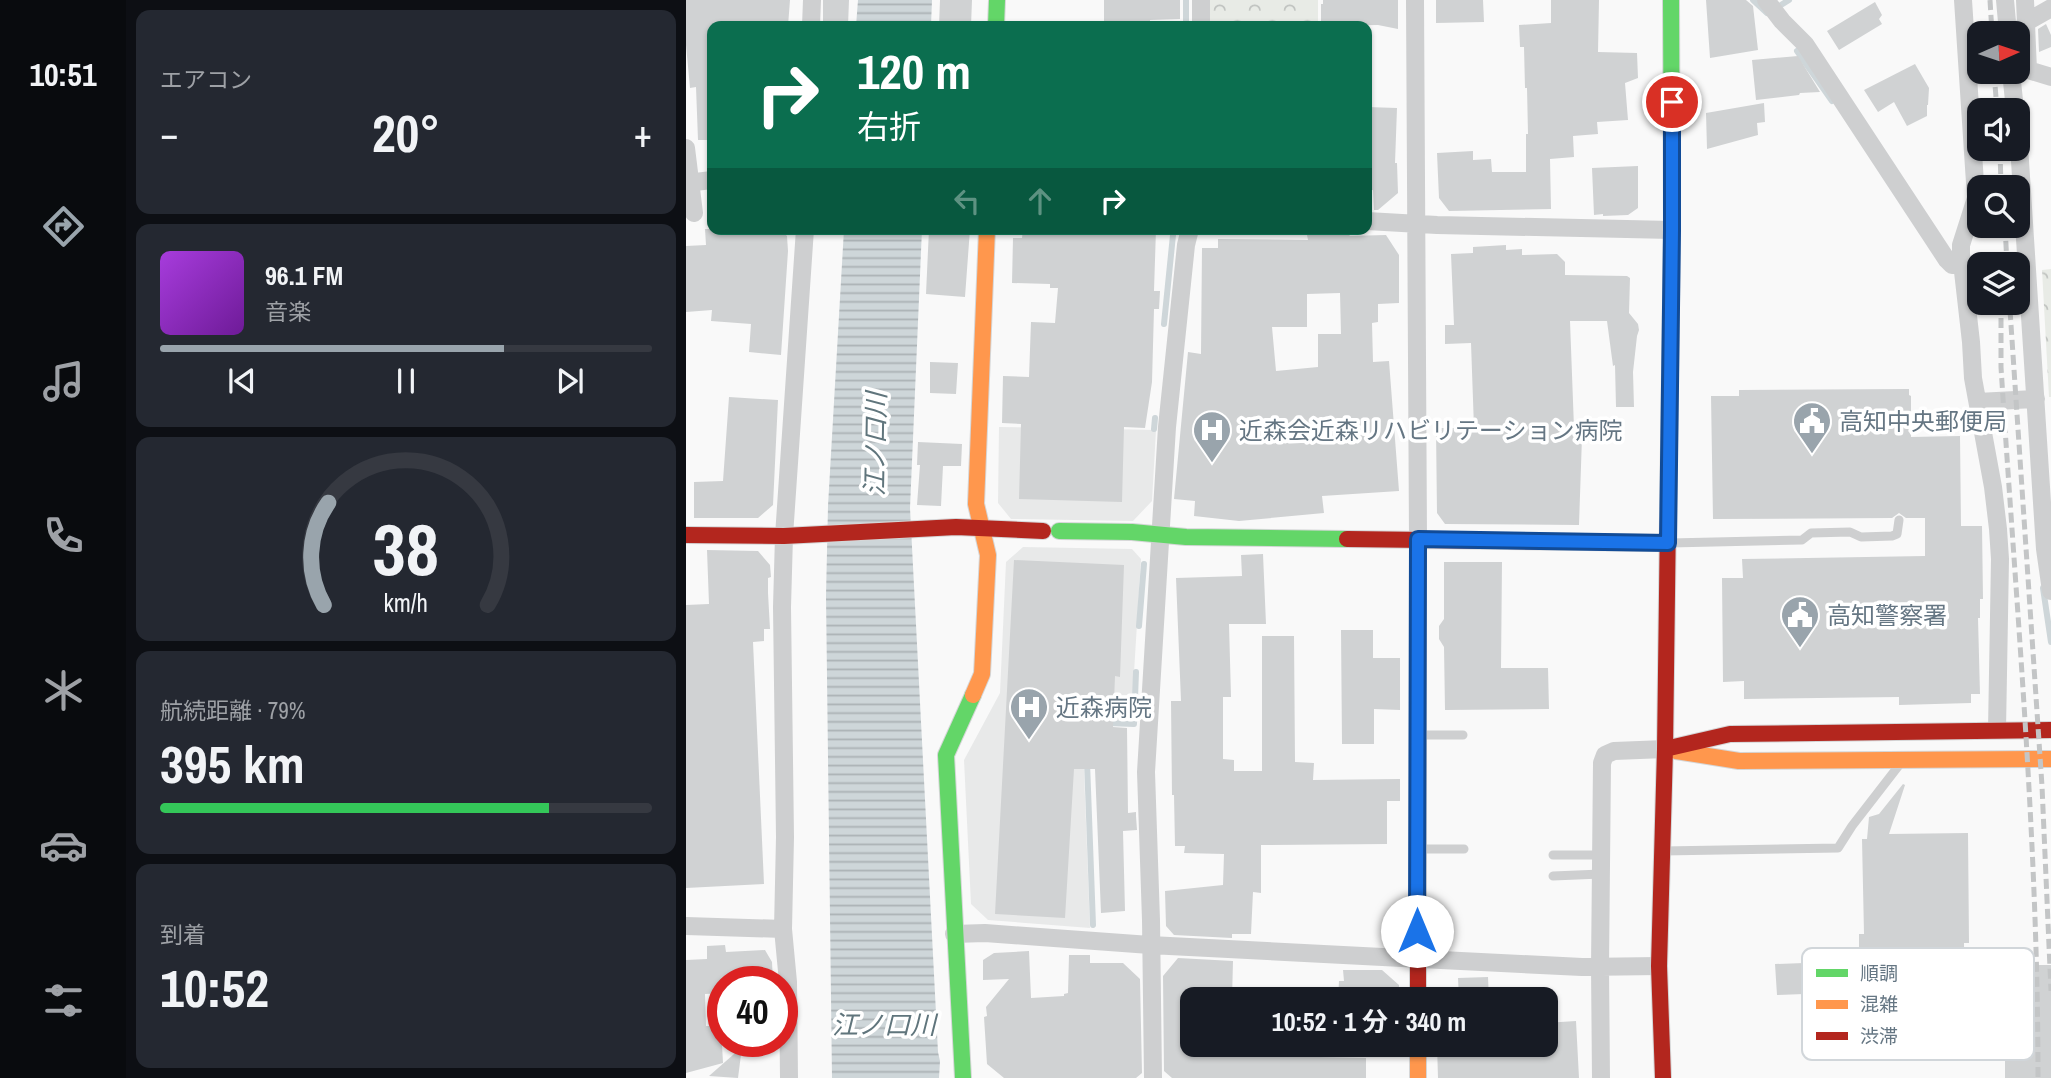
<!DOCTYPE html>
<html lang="ja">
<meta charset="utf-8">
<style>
:root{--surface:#171b24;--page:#242831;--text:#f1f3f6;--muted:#9ea1a6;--line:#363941;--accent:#99a4ac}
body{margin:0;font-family:"Archivo Narrow","Noto Sans JP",sans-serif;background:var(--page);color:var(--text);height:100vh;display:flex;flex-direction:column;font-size:26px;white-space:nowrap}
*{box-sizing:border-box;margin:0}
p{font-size:23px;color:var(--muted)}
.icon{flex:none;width:38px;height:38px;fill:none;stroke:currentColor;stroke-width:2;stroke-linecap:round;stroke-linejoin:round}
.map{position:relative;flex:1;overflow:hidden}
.panel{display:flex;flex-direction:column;gap:10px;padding:10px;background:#0d0f14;width:560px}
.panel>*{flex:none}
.top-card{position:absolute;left:21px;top:21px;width:665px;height:214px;border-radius:14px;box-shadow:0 2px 5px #0004;background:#0b6e4f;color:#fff;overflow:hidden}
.needle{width:46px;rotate:87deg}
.buttons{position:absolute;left:1281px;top:21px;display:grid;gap:14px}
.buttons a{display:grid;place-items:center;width:63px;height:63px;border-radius:14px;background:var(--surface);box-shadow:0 2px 5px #0004;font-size:35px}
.speed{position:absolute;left:21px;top:966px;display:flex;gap:14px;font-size:35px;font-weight:700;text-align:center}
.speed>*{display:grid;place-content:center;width:91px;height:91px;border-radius:50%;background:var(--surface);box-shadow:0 2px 5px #0004;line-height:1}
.speed .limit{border:10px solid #d22;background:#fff;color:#111}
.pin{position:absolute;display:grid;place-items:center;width:60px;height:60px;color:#fff;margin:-30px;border:4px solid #fff;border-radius:50%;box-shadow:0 2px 7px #0007}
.me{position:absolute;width:77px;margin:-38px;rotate:0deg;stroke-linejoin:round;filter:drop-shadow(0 0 5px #0008)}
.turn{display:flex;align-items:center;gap:24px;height:147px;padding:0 35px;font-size:32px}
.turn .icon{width:91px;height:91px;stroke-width:2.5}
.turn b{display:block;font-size:49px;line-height:60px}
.lanes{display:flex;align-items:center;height:66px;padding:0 35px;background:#0003;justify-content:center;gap:35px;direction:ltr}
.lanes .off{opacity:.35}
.big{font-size:52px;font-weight:700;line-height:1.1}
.panel .tile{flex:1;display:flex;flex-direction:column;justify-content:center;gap:10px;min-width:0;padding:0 24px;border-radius:14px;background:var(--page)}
.panel .dial{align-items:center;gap:0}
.dial svg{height:182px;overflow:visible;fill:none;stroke:var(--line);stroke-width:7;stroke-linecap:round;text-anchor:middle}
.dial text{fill:var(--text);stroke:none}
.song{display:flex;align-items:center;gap:21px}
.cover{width:84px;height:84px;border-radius:10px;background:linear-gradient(135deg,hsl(280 70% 55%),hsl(280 70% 35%))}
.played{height:7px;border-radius:4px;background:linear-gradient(90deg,var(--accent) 70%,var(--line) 70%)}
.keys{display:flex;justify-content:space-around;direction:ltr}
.heat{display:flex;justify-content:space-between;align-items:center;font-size:38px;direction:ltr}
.charge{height:10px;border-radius:5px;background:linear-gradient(90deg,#34c759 79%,var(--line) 0)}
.trip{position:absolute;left:494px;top:987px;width:378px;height:70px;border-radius:14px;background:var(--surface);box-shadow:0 2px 5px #0004;font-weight:700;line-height:70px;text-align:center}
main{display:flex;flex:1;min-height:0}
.menu{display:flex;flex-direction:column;width:126px;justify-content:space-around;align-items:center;background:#090b0e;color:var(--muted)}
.menu .icon{width:49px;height:49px}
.menu .active{color:var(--accent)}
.menu b{font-size:32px;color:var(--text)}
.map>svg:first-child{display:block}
.built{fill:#e8e9e9}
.park{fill:url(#park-crowns)}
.water{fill:url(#water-rules)}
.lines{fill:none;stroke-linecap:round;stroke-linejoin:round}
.stream{stroke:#ced6d9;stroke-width:6}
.building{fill:#d0d2d3;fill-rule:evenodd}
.fast-casing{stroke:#d5d6d7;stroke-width:18}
.slow-casing{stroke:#d5d6d7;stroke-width:18}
.jam-casing{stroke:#d5d6d7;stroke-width:18}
.lane{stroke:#cecfd0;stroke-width:9}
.street{stroke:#cecfd0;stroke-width:18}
.fast{stroke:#63d668;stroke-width:16}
.slow{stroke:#ff974d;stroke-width:16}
.jam{stroke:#b3261e;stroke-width:16}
.rail{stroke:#c3c5c6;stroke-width:5;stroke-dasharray:10 5;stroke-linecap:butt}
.route-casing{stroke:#114b97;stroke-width:18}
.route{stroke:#1a73e8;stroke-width:12}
.labels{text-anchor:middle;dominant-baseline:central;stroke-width:7;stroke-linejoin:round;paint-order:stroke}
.poi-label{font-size:24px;fill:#657683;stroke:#fff;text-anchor:start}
.water-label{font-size:26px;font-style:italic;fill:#60757c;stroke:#fff}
.key{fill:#fff;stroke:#d1d6da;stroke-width:2}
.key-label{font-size:19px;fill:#657683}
</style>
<main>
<nav class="menu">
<b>10:51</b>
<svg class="icon active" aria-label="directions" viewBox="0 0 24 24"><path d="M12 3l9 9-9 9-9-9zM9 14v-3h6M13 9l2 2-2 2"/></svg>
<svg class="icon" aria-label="music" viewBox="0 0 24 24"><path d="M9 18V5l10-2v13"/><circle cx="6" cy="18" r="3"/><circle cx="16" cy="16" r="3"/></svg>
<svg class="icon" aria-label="phone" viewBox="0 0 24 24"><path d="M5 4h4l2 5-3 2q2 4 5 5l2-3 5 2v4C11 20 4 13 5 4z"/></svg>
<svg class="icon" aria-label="climate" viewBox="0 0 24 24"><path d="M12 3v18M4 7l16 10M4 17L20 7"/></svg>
<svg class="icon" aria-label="car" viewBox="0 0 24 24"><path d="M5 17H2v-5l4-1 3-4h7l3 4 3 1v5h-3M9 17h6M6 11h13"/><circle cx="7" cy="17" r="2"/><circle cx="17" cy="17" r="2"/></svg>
<svg class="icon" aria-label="filters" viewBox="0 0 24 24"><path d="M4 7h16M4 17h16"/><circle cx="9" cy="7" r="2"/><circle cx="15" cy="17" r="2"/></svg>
</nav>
<section class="panel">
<div class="tile"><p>エアコン</p>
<div class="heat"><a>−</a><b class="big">20°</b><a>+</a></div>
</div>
<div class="tile">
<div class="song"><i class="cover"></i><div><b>96.1 FM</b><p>音楽</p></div></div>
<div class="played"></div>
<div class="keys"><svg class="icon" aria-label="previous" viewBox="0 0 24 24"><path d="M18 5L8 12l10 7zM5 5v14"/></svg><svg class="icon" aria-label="pause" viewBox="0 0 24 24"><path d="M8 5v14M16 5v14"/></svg><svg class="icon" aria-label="next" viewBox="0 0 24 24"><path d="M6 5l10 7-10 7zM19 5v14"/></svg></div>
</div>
<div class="tile dial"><svg viewBox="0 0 100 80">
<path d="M14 69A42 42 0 1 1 86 69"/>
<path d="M14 69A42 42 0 0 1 16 24" stroke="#99a4ac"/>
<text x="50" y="56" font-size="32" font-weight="700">38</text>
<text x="50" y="72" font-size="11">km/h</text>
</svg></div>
<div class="tile"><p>航続距離 · 79%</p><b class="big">395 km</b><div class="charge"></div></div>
<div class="tile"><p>到着</p><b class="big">10:52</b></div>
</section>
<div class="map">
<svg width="1365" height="1078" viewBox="0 0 1365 1078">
<defs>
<pattern id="park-crowns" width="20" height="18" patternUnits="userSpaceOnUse" patternTransform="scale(1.75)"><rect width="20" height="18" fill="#e8ebe6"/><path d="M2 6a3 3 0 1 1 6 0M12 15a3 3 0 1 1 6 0" fill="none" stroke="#c0c3c0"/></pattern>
<pattern id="water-rules" width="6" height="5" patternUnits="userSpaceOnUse" patternTransform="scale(1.75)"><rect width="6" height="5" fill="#ced6d9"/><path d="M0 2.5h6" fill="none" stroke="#abb2b5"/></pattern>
</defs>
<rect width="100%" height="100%" fill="#f9f9f9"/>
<path class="built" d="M313,427L470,430L466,501L447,521L325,519L312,503Z
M337,547L446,549L455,559L445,721L396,719L404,928L302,920L285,904L278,760L314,693L320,562Z"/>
<path class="park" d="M523,0H632V26H524Z
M1365,269V397H1363L1356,270Z"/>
<path class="water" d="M172,0H246L245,26H170Z
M158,229H236L224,508L252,1052L254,1061L253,1078H146L140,596L142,506Z"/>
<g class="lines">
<path class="stream" d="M500,0V26
M1067,0L1081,13
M1095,5L1103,0
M1111,51L1146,101
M478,324L487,235
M468,429L469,418
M1357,588L1365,642
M453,626L458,564
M422,723L448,724L450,672
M401,762L407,925"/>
</g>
<path class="building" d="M0,0H104L102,26H26V140H12L10,87L4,88L0,45Z
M137,0H163L162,26H137Z
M254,0H286L285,26H253Z
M418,0H494V19L464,20V26H418Z
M637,0H712V29L692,25L635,26V4H637Z
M750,0H797L798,22L750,23Z
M865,0H913L912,52L951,53L952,78L939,83L942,120L911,122L912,134L887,136L888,157L864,159L865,209L763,211L753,198L751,153L787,151V160L805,159L806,172H840V134H842L841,88H839L838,47H834L833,25L865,23Z
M1020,0H1060L1067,6L1072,50L1024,58Z
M1189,2L1196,15L1193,19L1196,24L1153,50L1141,31Z
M1360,24L1365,35V47L1353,52L1352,29Z
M1112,56L1134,92L1114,93L1113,95L1070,100L1066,60Z
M1229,64L1243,88L1242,105H1241V116L1221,126L1208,102L1192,112L1178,90Z
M1078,103L1079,122L1071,123L1072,135L1021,149L1020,113Z
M681,107L711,108L709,163H711L712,193L692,210H688L687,190L681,191Z
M952,166V208L942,215L917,216V214L908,215L906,168Z
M19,229H94L101,236L102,251L95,355L63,352L65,324L25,321L26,310L0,312V246L20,245Z
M243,229H284L279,297L240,294Z
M337,229H470L468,291H474L473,309H468L466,382L459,428L438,427L436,502L333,499L335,424L316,423L317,376L343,377L345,322L369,323L372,288H364V284L326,283L327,238H336Z
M667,233L663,236L700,235L713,255V303L692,304V322L686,323L687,362L703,361L713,491L636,496L638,513L553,521L508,516L509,501L488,499L502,352L515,354L516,248H532V239L622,240L621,235ZM654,293L655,334H632V367L590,371L586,327H621V294Z
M820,245V250L836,249V255L871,254L879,262V275L941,276L944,278L943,313L952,324L953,330L951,336L947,372L948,407H930L929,365L927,366L921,321H884L888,428H894L896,437L893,525L759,524L751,513L750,428H788L785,343L759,344V325H768L765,254L787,253V247Z
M244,362L272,363L270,394L244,393Z
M1223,389V395L1225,396V437L1274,436L1275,526H1296L1297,599H1294V618H1292L1294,694H1285V703L1213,705V697L1058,699V681L1037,682L1036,578H1057L1056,559L1239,556V518H1220L1213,513L1206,518L1027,519L1025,396H1053V390Z
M43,397L92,400L87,505L72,518H8V482L37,481Z
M232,442L276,444L275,466H257L255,506L231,505L234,465H231Z
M21,550L72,551L84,565L85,577L82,578V593L84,629H78V641L67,642L78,884L0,888V605L23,604Z
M577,554L580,624H543L545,697H537V759L548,760V771H576V636H608L609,762L628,763L627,780L714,779V801H701V844L575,845V893L567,892L565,934H546V938L488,935L480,926L479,891L537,885L538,854L498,853L499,846H489L488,795H486L485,701H495L490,578L556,576L555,555Z
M328,560L438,565L434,677L429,676L427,727L441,728L442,813L450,812V816L451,830L437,831L439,911L415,913L409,769H388L379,918L309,914Z
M758,562H816L815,668H862L863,709L759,710L758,647L753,639V626L758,619Z
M655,630H687V658H714V710L688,709V744H656Z
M1217,784L1219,785L1203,834L1282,833L1283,943H1278L1279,1014H1175V1007L1144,1008V993L1091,995L1089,964L1144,962V958H1173V934H1178L1176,839H1181L1183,817L1193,814Z
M39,945L40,952L79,950L86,962L87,982H37V993L19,994L20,1026H35L37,1063L0,1073V960L21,959V946Z
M343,951L345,998L378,996V994L382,993L383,955H404V963H437L454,979L456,1073L450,1078H318L301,1064L298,1017L301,1016L300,1007L323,979L297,980V960L308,953Z
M492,958L547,961L546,999H506V1045H589V1052L621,1045H634V1057L680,1058V1078H486L478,1071L477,976Z
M1319,965H1365V1078H1319Z
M657,970H696L713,985V999H652L653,981H658Z
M802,977L803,999H773L772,978Z
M890,1021L893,1078H752L751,1045H859V1023Z
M56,1047L52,1078L23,1076Z"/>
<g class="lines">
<defs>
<path id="fast" d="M310,26L311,0
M982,516L986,230L985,0
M373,531L446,532L500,537L661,539
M277,1078L260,755L287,695"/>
<path id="slow" d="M287,695L296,674L302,555L290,504L301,229
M990,751L1053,761L1365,759
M732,1045V1078"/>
<path id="jam" d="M0,535L98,536L270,527L357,531
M661,539L982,543
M732,539V999
M979,749L1044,734L1365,730
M977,1078L973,966L979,749L982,516"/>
</defs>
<use href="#fast" class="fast-casing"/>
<use href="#slow" class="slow-casing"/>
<use href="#jam" class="jam-casing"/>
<path class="lane" d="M984,543L1116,540L1125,533L1164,532L1175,537L1206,536L1211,534L1213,520
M734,735H777
M734,849H778
M977,851L1152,848L1166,826L1214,764
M867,855H915
M867,876L915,874"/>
<path class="street" d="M515,0V26
M729,0L732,539
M1080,0L1096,21L1119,44L1261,260L1266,265L1275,264
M1277,0L1290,198L1275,245V254L1285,342L1287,378L1307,487L1312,529L1314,559L1311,730
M1319,0L1322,33
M1339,0L1342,70
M1339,23L1365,8
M125,26L126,0
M1332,70H1342L1365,77
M1325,72L1329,110
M1332,130L1359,549L1365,591
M0,148L8,213
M0,183L26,180
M681,221L751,225L986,230
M1292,402L1350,399
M0,926L97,929
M268,934L299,933L464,945L755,960L896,967L973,966
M103,1078L102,982L97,929L99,837L96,607L98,536L119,229
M467,1078L465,920L460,772L481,427L500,245L504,229
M915,1078L914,967L916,763L919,755L928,751L979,749"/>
<use href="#fast" class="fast"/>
<use href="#slow" class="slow"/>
<use href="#jam" class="jam"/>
<path class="rail" d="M1304,0L1306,33
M1308,72L1311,110
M1314,149L1315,187
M1319,226L1321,264
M1315,303V367C1330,604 1352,841 1352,1078
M1324,310L1356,786L1365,991"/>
</g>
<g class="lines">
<defs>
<path id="route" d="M731,931L732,539L982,543L986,230V102"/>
</defs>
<use href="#route" class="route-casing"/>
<use href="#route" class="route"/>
</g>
<defs>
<symbol id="civic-pin" viewBox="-11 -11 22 30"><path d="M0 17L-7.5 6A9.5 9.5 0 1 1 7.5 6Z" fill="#99a4ac" stroke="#fff"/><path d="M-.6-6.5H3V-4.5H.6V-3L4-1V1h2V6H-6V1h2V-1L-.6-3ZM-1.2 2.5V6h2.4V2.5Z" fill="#fff"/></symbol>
<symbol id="hospital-pin" viewBox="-11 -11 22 30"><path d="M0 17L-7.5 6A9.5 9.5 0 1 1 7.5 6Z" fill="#99a4ac" stroke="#fff"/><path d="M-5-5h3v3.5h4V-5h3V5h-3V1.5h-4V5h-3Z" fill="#fff"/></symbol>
</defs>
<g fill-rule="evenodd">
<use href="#civic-pin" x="1104" y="399" width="44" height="60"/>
<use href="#hospital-pin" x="504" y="408" width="44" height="60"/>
<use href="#civic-pin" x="1092" y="593" width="44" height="60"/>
<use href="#hospital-pin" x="321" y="685" width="44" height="60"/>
</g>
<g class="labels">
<g class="poi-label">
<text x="1153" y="421">高知中央郵便局</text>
<text x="553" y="430">近森会近森リハビリテーション病院</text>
<text x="1141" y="615">高知警察署</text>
<text x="370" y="707">近森病院</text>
</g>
<g class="water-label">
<text transform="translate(189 444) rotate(-89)">江ノ口川</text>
<text x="198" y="1024">江ノ口川</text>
</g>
</g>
<rect x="1116" y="948" width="232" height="112" rx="10" class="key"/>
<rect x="1130" y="969" width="32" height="8" fill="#63d668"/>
<rect x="1130" y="1000" width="32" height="9" fill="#ff974d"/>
<rect x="1130" y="1032" width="32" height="8" fill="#b3261e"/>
<g class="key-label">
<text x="1174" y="980">順調</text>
<text x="1174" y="1011">混雑</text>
<text x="1174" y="1043">渋滞</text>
</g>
</svg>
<div class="buttons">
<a><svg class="needle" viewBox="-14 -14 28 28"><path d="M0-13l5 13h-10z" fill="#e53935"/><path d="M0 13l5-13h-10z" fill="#9ea1a6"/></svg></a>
<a><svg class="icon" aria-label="sound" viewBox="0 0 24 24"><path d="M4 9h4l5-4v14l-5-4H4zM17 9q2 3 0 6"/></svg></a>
<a><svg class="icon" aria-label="search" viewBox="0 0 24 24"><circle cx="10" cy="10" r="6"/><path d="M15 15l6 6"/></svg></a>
<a><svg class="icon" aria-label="layers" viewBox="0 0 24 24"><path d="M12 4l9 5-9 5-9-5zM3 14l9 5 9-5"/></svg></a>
</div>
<div class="speed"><div class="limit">40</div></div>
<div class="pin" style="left:986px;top:102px;background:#d93025"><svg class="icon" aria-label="arrive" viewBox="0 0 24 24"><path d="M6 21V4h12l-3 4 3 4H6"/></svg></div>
<svg class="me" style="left:731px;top:931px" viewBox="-20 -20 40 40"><circle r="19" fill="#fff"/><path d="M0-13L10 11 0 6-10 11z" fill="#1a73e8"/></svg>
<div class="trip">10:52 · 1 分 · 340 m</div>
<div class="top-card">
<div class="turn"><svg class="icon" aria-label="right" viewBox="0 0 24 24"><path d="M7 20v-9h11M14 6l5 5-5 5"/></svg><div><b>120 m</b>右折</div></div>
<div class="lanes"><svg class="icon off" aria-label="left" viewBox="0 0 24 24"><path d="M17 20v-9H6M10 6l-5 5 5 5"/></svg><svg class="icon off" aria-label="ahead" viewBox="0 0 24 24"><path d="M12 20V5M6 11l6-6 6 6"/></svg><svg class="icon" aria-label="right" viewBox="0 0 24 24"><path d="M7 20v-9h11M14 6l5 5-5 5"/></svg></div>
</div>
</div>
</main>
